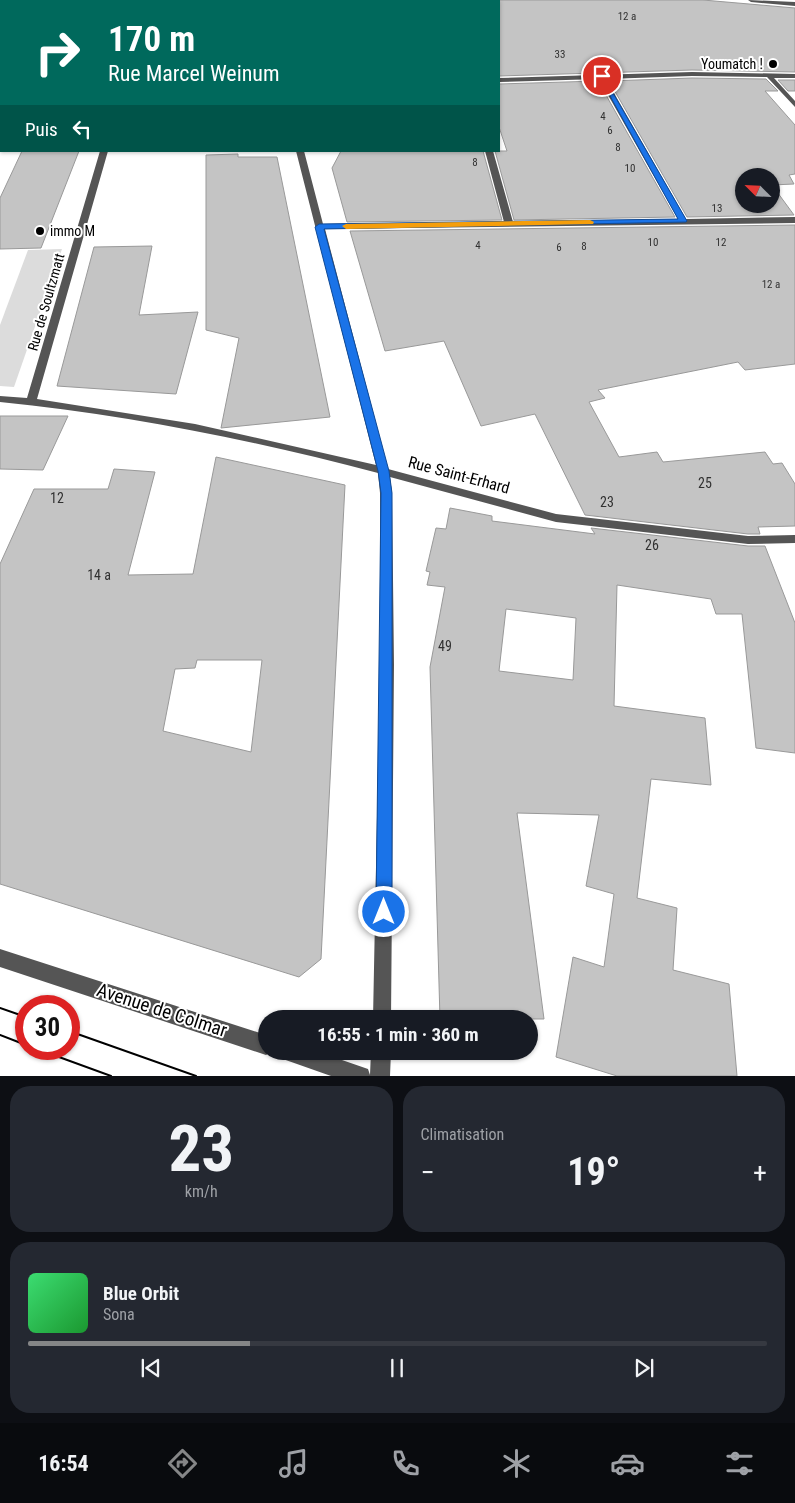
<!DOCTYPE html>
<html lang="fr">
<meta charset="utf-8">
<style>
:root{--surface:#171b24;--page:#242831;--text:#f1f3f6;--muted:#9ea1a6;--line:#363941;--accent:#858687}
body{margin:0;font-family:"Roboto Condensed",sans-serif;background:var(--page);color:var(--text);height:100vh;display:flex;flex-direction:column;font-size:19px;white-space:nowrap}
*{box-sizing:border-box;margin:0}
p{font-size:16px;color:var(--muted)}
.icon{flex:none;width:28px;height:28px;fill:none;stroke:currentColor;stroke-width:2;stroke-linecap:round;stroke-linejoin:round}
.map{position:relative;height:1076px;overflow:hidden}
.details{display:flex;flex-direction:column;gap:10px;padding:10px;background:#0d0f14;flex:1}
.details>*{flex:none}
.top-card{position:absolute;left:0px;top:0px;width:500px;height:152px;box-shadow:0 1px 4px #0004;background:#00695c;color:#fff;overflow:hidden}
.needle{width:32px;rotate:294deg}
.buttons{position:absolute;left:735px;top:168px;display:grid;gap:10px}
.buttons a{display:grid;place-items:center;width:45px;height:45px;border-radius:50%;background:var(--surface);box-shadow:0 1px 4px #0004;font-size:25px}
.speed{position:absolute;left:15px;top:995px;display:flex;gap:10px;font-size:25px;font-weight:700;text-align:center}
.speed>*{display:grid;place-content:center;width:65px;height:65px;border-radius:50%;background:var(--surface);box-shadow:0 1px 4px #0004;line-height:1}
.speed .limit{border:8px solid #d22;background:#fff;color:#111}
.pin{position:absolute;display:grid;place-items:center;width:42px;height:42px;color:#fff;margin:-21px;border:2px solid #fff;border-radius:50%;box-shadow:0 1px 5px #0007}
.me{position:absolute;width:55px;margin:-28px;rotate:0deg;stroke-linejoin:round;filter:drop-shadow(0 0 4px #0008)}
.turn{display:flex;align-items:center;gap:18px;height:105px;padding:0 25px;font-size:22px}
.turn .icon{width:65px;height:65px;stroke-width:2.5}
.turn b{display:block;font-size:35px;line-height:42px}
.then{display:flex;align-items:center;height:48px;padding:0 25px;background:#0003;gap:10px;font-size:19px}
.big{font-size:38px;font-weight:700;line-height:1.1}
.details .card{flex:1;display:flex;flex-direction:column;justify-content:center;gap:8px;min-width:0;padding:0 18px;border-radius:20px;background:var(--page)}
.details .dial{align-items:center;gap:0}
.dial b{font-size:65px;line-height:1}
.song{display:flex;align-items:center;gap:15px}
.cover{width:60px;height:60px;border-radius:8px;background:linear-gradient(135deg,hsl(140 70% 55%),hsl(130 70% 35%))}
.played{height:5px;border-radius:2px;background:linear-gradient(90deg,var(--accent) 30%,var(--line) 30%)}
.keys{display:flex;justify-content:space-around;direction:ltr}
.heat{display:flex;justify-content:space-between;align-items:center;font-size:28px;direction:ltr}
.details .tiles{flex:1;display:grid;gap:10px;grid-template-columns:1fr 1fr}
.card:last-child{grid-column:span 2}
.trip{position:absolute;left:258px;top:1010px;width:280px;height:50px;border-radius:25px;background:var(--surface);box-shadow:0 1px 4px #0004;font-weight:700;line-height:50px;text-align:center}
.dock{display:flex;height:80px;justify-content:space-around;align-items:center;background:#090b0e;color:var(--muted)}
.dock .icon{width:35px;height:35px}
.dock .current{color:var(--accent)}
.dock b{font-size:22px;color:var(--text)}
.map>svg:first-child{display:block}
.green{fill:#dcdcdc}
.building{fill:#c4c4c4;stroke:#999;fill-rule:evenodd}
.lines{fill:none;stroke-linecap:round;stroke-linejoin:round}
.minor{fill:#555;fill-rule:evenodd}
.tram{stroke:#000;stroke-width:2}
.route{fill:#1a73e8;stroke:#114b97}
.slow{fill:#f59e0b}
.poi-dot{fill:#000;stroke:#fff;stroke-width:2}
.labels{text-anchor:middle;dominant-baseline:central;stroke-width:4;stroke-linejoin:round;paint-order:stroke}
.far-number-label{font-size:11px;fill:#313131}
.far-poi-label{font-size:14px;fill:#000;stroke:#fff;text-anchor:end}
.far-street-label{font-size:14px;fill:#000;stroke:#fff}
.number-label{font-size:14px;fill:#313131}
.street-label{font-size:16px;fill:#000;stroke:#fff}
.near-street-label{font-size:19px;fill:#000;stroke:#fff}
</style>
<div class="map">
<svg width="795" height="1076" viewBox="0 0 795 1076">
<rect width="100%" height="100%" fill="#fff"/>
<path class="green" d="M62,249L14,387L0,386V325L28,250Z"/>
<path class="building" d="M499,0H703L795,8V72L692,70L499,76Z
M692,78L766,79L778,91H765L795,125V174L789,175L794,184L772,185L794,215L687,217L609,81ZM744,176H771V204H744Z
M778,80H795V91H788Z
M598,81L675,217L514,220L495,151H507L499,127V84Z
M22,151H79L41,248L0,249V198Z
M341,151H483L502,220L347,222L332,168Z
M238,154V157H277L330,417L221,428L239,338L206,330V155Z
M795,225V364L745,370L738,362L598,390L605,398L589,402L619,457L657,452L663,462L765,452L773,464L782,463L795,484V526L758,527L760,534H748L585,515L535,414L481,426L444,341L385,351L350,231Z
M152,246L139,315L198,312L176,394L57,386L94,247Z
M0,416H68L43,470L0,469Z
M216,457L345,485L321,959L299,977L0,884V564L34,489H108L114,469L155,472L128,575L193,574ZM197,660H262L251,752L163,731L175,669L195,668Z
M450,508L492,516V521L595,534L591,528L748,546H765L795,623V753L756,748L742,614H716L711,599L617,585L614,706L705,718L711,785L651,779L637,898L677,908L673,970L729,984L737,1076H617L556,1057L573,957L604,967L614,894L586,886L599,815L517,813L544,1019H440L430,667L445,587L427,585L430,572L426,571L436,528L446,529ZM506,609L576,618L573,680L499,671Z"/>
<g class="lines">
<path class="minor" d="M304,0H310V1H304Z
M748,0L795,2V6L751,2Z
M0,27H1V31H0Z
M692,72L795,74V78H774L795,101V107L767,77L692,76L606,79L686,219L795,217V223L325,229L388,469L556,514L748,536L795,535V543L748,544L556,522L390,477L392,493L394,665L391,1019H373L380,665V493L378,473C254,440 127,415 0,402V396L27,398L100,151H108L37,399L195,424L376,465L296,151H304L323,224L504,222L485,151H493L513,222L678,219L599,79L499,82V78Z
M0,98H1V102H0Z
M0,949L266,1035V1051H273L266,1055L0,967Z
M278,1051H316L368,1069L370,1075L371,1051H391L390,1076H331L280,1058Z"/>
<path class="tram" d="M0,1008L26,1017
M69,1031L196,1076
M0,1035L26,1045
M37,1049L111,1076"/>
</g>
<path class="route" d="M602,74L687,221L686,222L324,229L389,471L392,493V912L390,917L384,919L379,917L376,912L381,493L378,471L315,227L319,224L678,219L599,76Z"/>
<path class="slow" d="M590,220L594,222L593,224L346,229L342,226L346,224Z"/>
<g class="poi-dot">
<circle cx="773" cy="64" r="5"/>
<circle cx="40" cy="231" r="5"/>
</g>
<g class="labels">
<g class="far-number-label">
<text x="627" y="16">12 a</text>
<text x="560" y="54">33</text>
<text x="603" y="116">4</text>
<text x="610" y="130">6</text>
<text x="618" y="147">8</text>
<text x="475" y="162">8</text>
<text x="630" y="168">10</text>
<text x="717" y="208">13</text>
<text x="653" y="242">10</text>
<text x="721" y="242">12</text>
<text x="478" y="245">4</text>
<text x="584" y="246">8</text>
<text x="559" y="247">6</text>
<text x="771" y="284">12 a</text>
</g>
<g class="far-poi-label">
<text x="763" y="64">Youmatch !</text>
<text x="50" y="231" text-anchor="start">immo M</text>
</g>
<g class="far-street-label">
<text transform="translate(46 302) rotate(-74)">Rue de Soultzmatt</text>
</g>
<g class="number-label">
<text x="705" y="483">25</text>
<text x="57" y="498">12</text>
<text x="607" y="502">23</text>
<text x="652" y="545">26</text>
<text x="99" y="575">14 a</text>
<text x="445" y="646">49</text>
</g>
<g class="street-label">
<text transform="translate(459 475) rotate(15)">Rue Saint-Erhard</text>
</g>
<g class="near-street-label">
<text transform="translate(162 1010) rotate(18)">Avenue de Colmar</text>
</g>
</g>
</svg>
<div class="buttons">
<a><svg class="needle" viewBox="-14 -14 28 28"><path d="M0-13l5 13h-10z" fill="#e53935"/><path d="M0 13l5-13h-10z" fill="#9ea1a6"/></svg></a>
</div>
<div class="speed"><div class="limit">30</div></div>
<div class="pin" style="left:602px;top:76px;background:#d93025"><svg class="icon" aria-label="arrive" viewBox="0 0 24 24"><path d="M6 21V4h12l-3 4 3 4H6"/></svg></div>
<svg class="me" style="left:384px;top:912px" viewBox="-20 -20 40 40"><circle r="17" fill="#1a73e8" stroke="#fff" stroke-width="3"/><path d="M0-11L8 9 0 5-8 9z" fill="#fff"/></svg>
<div class="trip">16:55 · 1 min · 360 m</div>
<div class="top-card">
<div class="turn"><svg class="icon" aria-label="right" viewBox="0 0 24 24"><path d="M7 20v-9h11M14 6l5 5-5 5"/></svg><div><b>170 m</b>Rue Marcel Weinum</div></div>
<div class="then">Puis<svg class="icon" aria-label="left" viewBox="0 0 24 24"><path d="M17 20v-9H6M10 6l-5 5 5 5"/></svg></div>
</div>
</div>
<section class="details">
<div class="tiles">
<div class="card dial"><b>23</b><p>km/h</p></div>
<div class="card"><p>Climatisation</p>
<div class="heat"><a>−</a><b class="big">19°</b><a>+</a></div>
</div>
<div class="card">
<div class="song"><i class="cover"></i><div><b>Blue Orbit</b><p>Sona</p></div></div>
<div class="played"></div>
<div class="keys"><svg class="icon" aria-label="previous" viewBox="0 0 24 24"><path d="M18 5L8 12l10 7zM5 5v14"/></svg><svg class="icon" aria-label="pause" viewBox="0 0 24 24"><path d="M8 5v14M16 5v14"/></svg><svg class="icon" aria-label="next" viewBox="0 0 24 24"><path d="M6 5l10 7-10 7zM19 5v14"/></svg></div>
</div>
</div>
</section>
<nav class="dock">
<b>16:54</b>
<svg class="icon current" aria-label="directions" viewBox="0 0 24 24"><path d="M12 3l9 9-9 9-9-9zM9 14v-3h6M13 9l2 2-2 2"/></svg>
<svg class="icon" aria-label="music" viewBox="0 0 24 24"><path d="M9 18V5l10-2v13"/><circle cx="6" cy="18" r="3"/><circle cx="16" cy="16" r="3"/></svg>
<svg class="icon" aria-label="phone" viewBox="0 0 24 24"><path d="M5 4h4l2 5-3 2q2 4 5 5l2-3 5 2v4C11 20 4 13 5 4z"/></svg>
<svg class="icon" aria-label="climate" viewBox="0 0 24 24"><path d="M12 3v18M4 7l16 10M4 17L20 7"/></svg>
<svg class="icon" aria-label="car" viewBox="0 0 24 24"><path d="M5 17H2v-5l4-1 3-4h7l3 4 3 1v5h-3M9 17h6M6 11h13"/><circle cx="7" cy="17" r="2"/><circle cx="17" cy="17" r="2"/></svg>
<svg class="icon" aria-label="filters" viewBox="0 0 24 24"><path d="M4 7h16M4 17h16"/><circle cx="9" cy="7" r="2"/><circle cx="15" cy="17" r="2"/></svg>
</nav>
